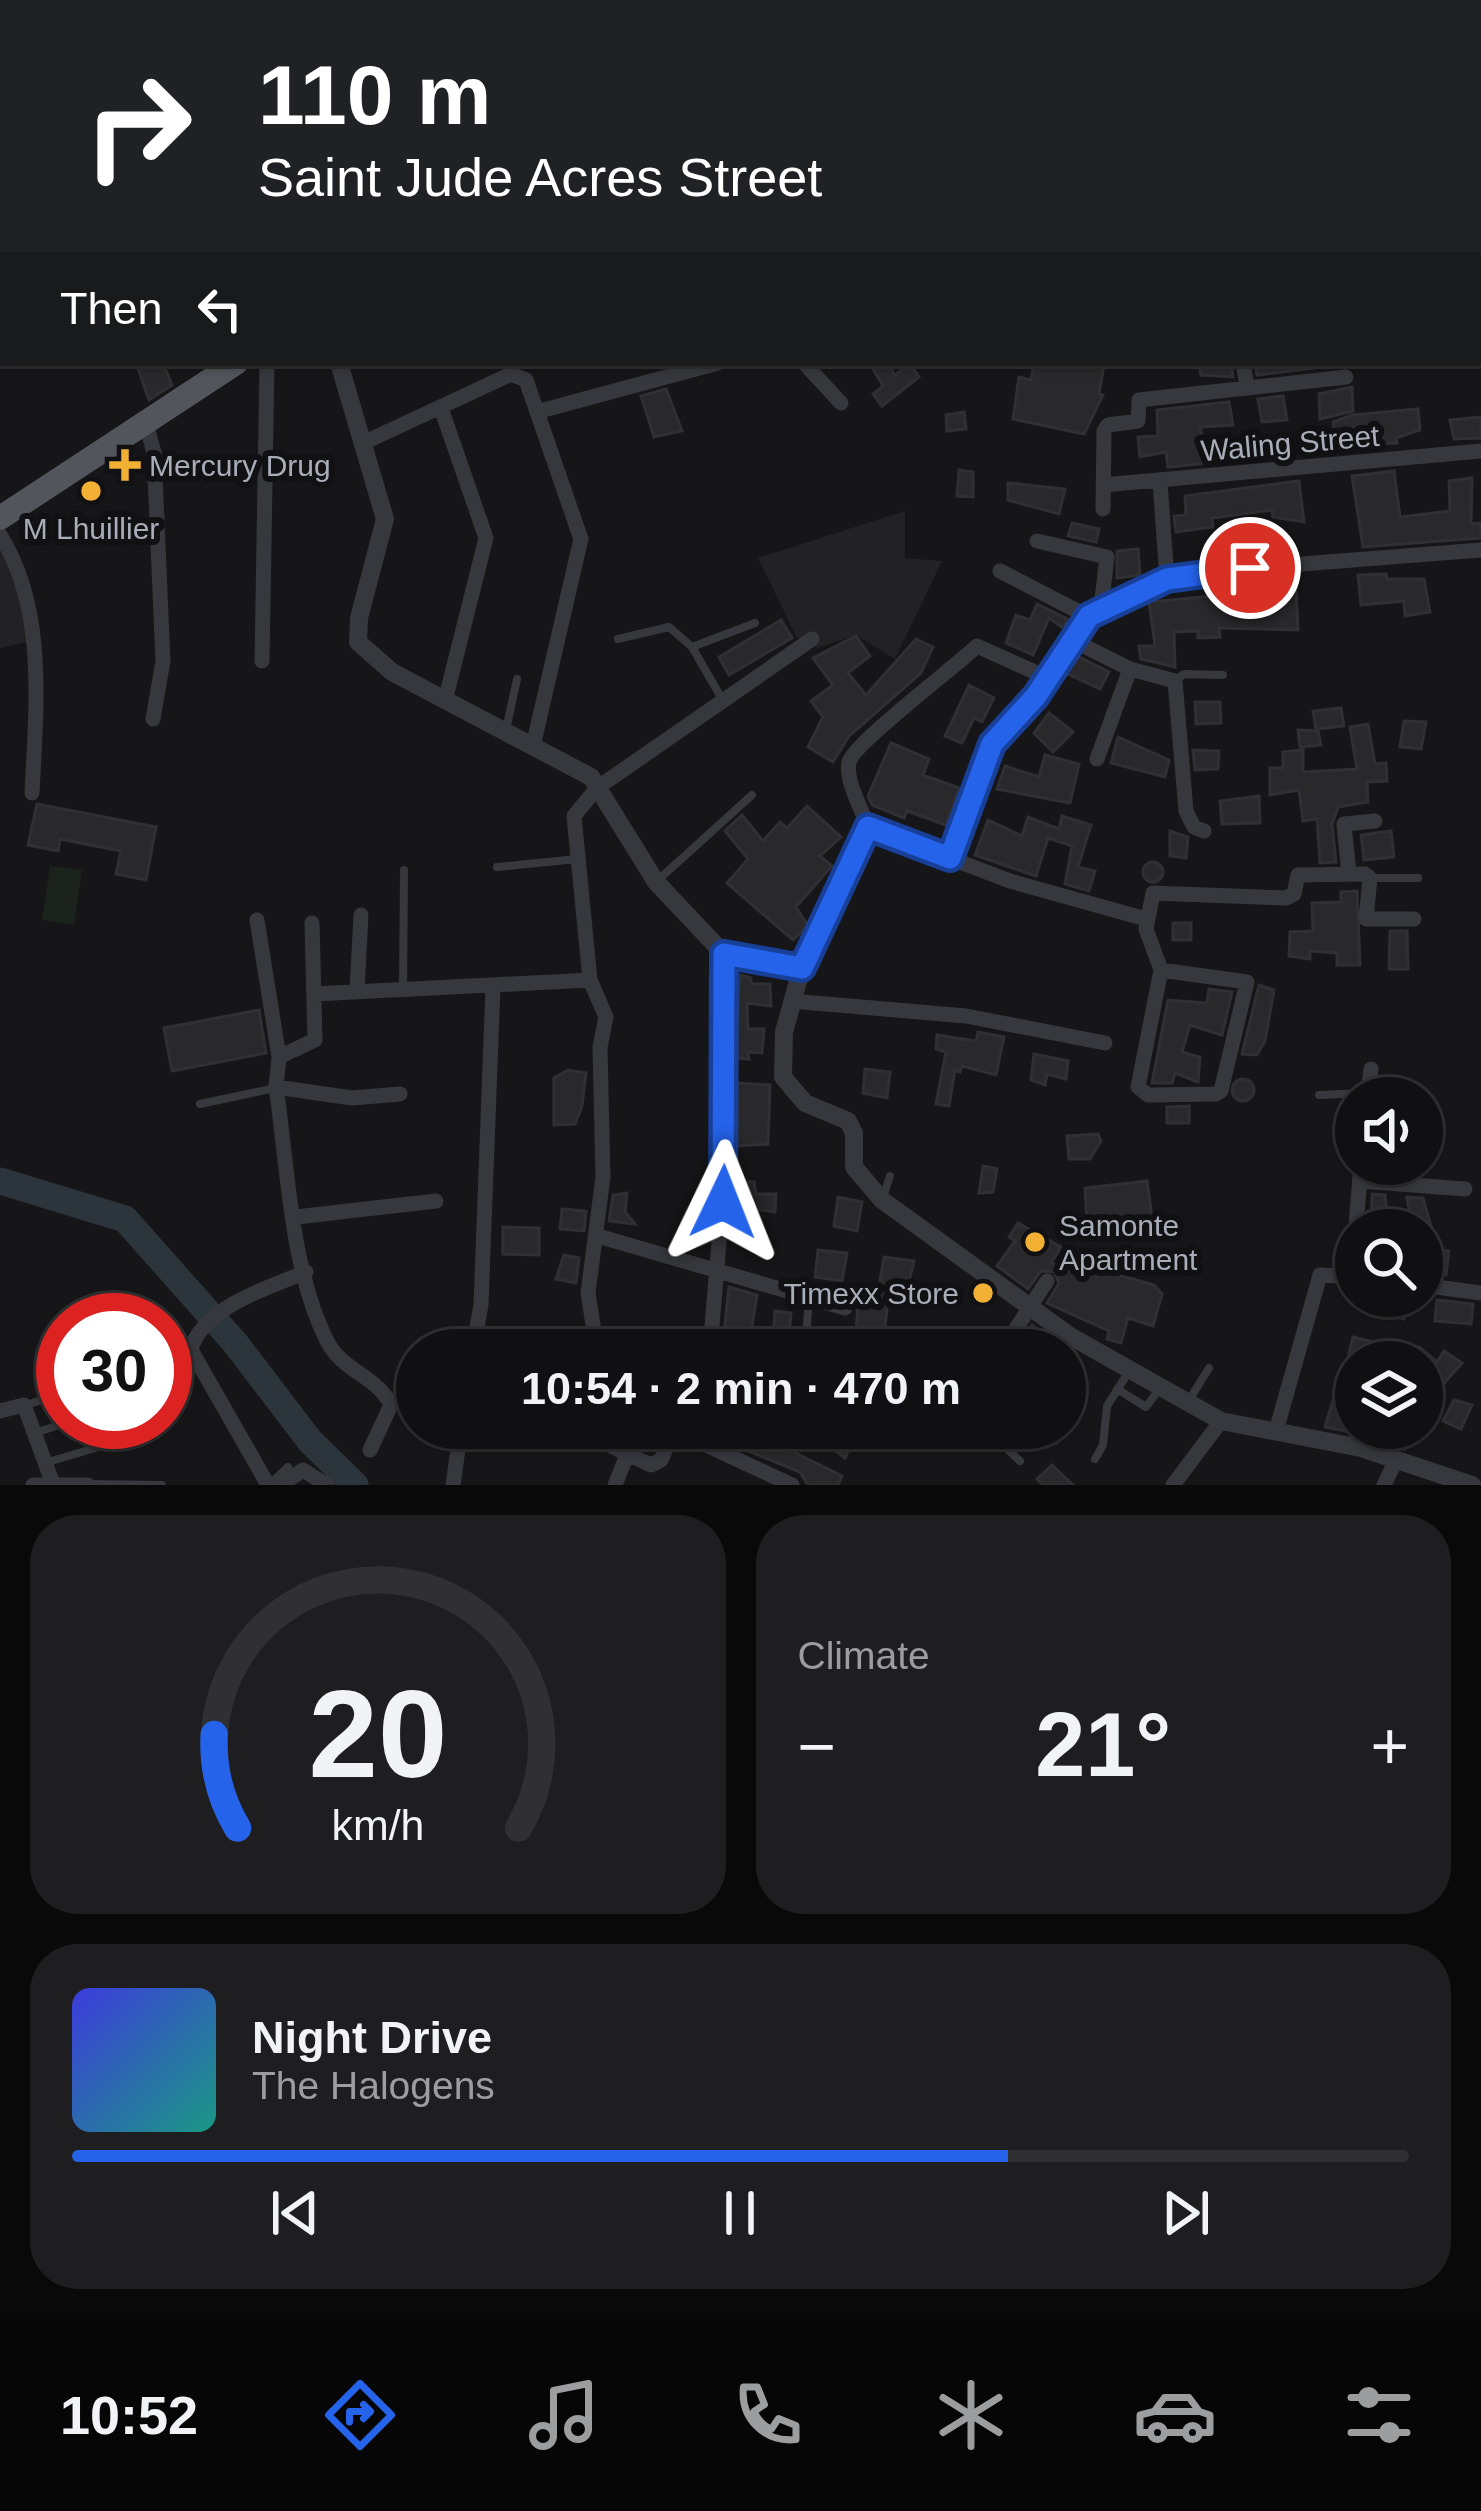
<!DOCTYPE html>
<meta charset="utf-8">
<style>
:root{--surface:#101012;--page:#1e1e20;--text:#f1f3f6;--muted:#9c9d9f;--line:#303032;--accent:#2563eb}
body{margin:0;font-family:Helvetica,sans-serif;background:var(--page);color:var(--text);height:100vh;display:flex;flex-direction:column;font-size:45px;white-space:nowrap}
*{box-sizing:border-box;margin:0}
p{font-size:39px;color:var(--muted)}
.icon{flex:none;width:66px;height:66px;fill:none;stroke:currentColor;stroke-width:2;stroke-linecap:round;stroke-linejoin:round}
.map{position:relative;height:1485px;overflow:hidden}
.drawer{display:flex;flex-direction:column;gap:30px;padding:30px;background:#09090a;flex:1}
.drawer>*{flex:none}
.guide{position:absolute;left:0px;top:0px;width:1482px;height:366px;box-shadow:0 3px 9px #0004,0 0 0 3px var(--line);background:#202124;color:#fff;overflow:hidden}
.controls{position:absolute;left:1335px;top:1077px;display:grid;gap:24px}
.controls a{display:grid;place-items:center;width:108px;height:108px;border-radius:50%;background:var(--surface);box-shadow:0 3px 9px #0004,0 0 0 3px var(--line);font-size:60px}
.speed{position:absolute;left:36px;top:1293px;display:flex;gap:24px;font-size:60px;font-weight:700;text-align:center}
.speed>*{display:grid;place-content:center;width:156px;height:156px;border-radius:50%;background:var(--surface);box-shadow:0 3px 9px #0004,0 0 0 3px var(--line);line-height:1}
.speed .limit{border:18px solid #d22;background:#fff;color:#111}
.pin{position:absolute;display:grid;place-items:center;width:102px;height:102px;color:#fff;margin:-51px;border:6px solid #fff;border-radius:50%;box-shadow:0 3px 12px #0007}
.me{position:absolute;width:132px;margin:-66px;rotate:2deg;stroke-linejoin:round;filter:drop-shadow(0 0 9px #0008)}
.turn{display:flex;align-items:center;gap:42px;height:252px;padding:0 60px;font-size:54px}
.turn .icon{width:156px;height:156px;stroke-width:2.5}
.turn b{display:block;font-size:84px;line-height:102px}
.then{display:flex;align-items:center;height:114px;padding:0 60px;background:#0003;gap:24px;font-size:45px}
.big{font-size:90px;font-weight:700;line-height:1.1}
.drawer .widget{flex:1;display:flex;flex-direction:column;justify-content:center;gap:18px;min-width:0;padding:0 42px;border-radius:48px;background:var(--page)}
.drawer .dial{align-items:center;gap:0}
.dial svg{height:312px;overflow:visible;fill:none;stroke:var(--line);stroke-width:7;stroke-linecap:round;text-anchor:middle}
.dial text{fill:var(--text);stroke:none}
.song{display:flex;align-items:center;gap:36px}
.cover{width:144px;height:144px;border-radius:18px;background:linear-gradient(135deg,hsl(240 70% 55%),hsl(170 70% 35%))}
.played{height:12px;border-radius:6px;background:linear-gradient(90deg,var(--accent) 70%,var(--line) 70%)}
.keys{display:flex;justify-content:space-around;direction:ltr}
.heat{display:flex;justify-content:space-between;align-items:center;font-size:66px;direction:ltr}
.drawer .tiles{flex:1;display:grid;gap:30px;grid-template-columns:1fr 1fr}
.widget:last-child{grid-column:span 2}
.trip{position:absolute;left:396px;top:1329px;width:690px;height:120px;border-radius:60px;background:var(--surface);box-shadow:0 3px 9px #0004,0 0 0 3px var(--line);font-weight:700;line-height:120px;text-align:center}
.dock{display:flex;height:192px;justify-content:space-around;align-items:center;background:#060607;color:var(--muted)}
.dock .icon{width:84px;height:84px}
.dock .current{color:var(--accent)}
.dock b{font-size:54px;color:var(--text)}
.map>svg:first-child{display:block}
.built{fill:#222225}
.green{fill:#1c231d}
.lines{fill:none;stroke-linecap:round;stroke-linejoin:round}
.river{stroke:#2c353c;stroke-width:27}
.building{fill:#29292c;stroke:#303034;stroke-width:3}
.service{stroke:#37383d;stroke-width:8}
.minor{stroke:#37383d;stroke-width:15}
.tertiary{stroke:#37383d;stroke-width:18}
.primary{stroke:#53555c;stroke-width:24}
.route-casing{stroke:#184099;stroke-width:30}
.route{stroke:#2563eb;stroke-width:21}
.poi-dot{fill:#f2b134;stroke:#111113;stroke-width:4.5}
.labels{text-anchor:middle;dominant-baseline:central;stroke-width:12;stroke-linejoin:round;paint-order:stroke}
.street-label{font-size:30px;fill:#a8adb8;stroke:#111113}
.poi-label{font-size:30px;fill:#a8adb8;stroke:#111113;text-anchor:start}
</style>
<div class="map">
<svg width="1481" height="1485" viewBox="0 0 1481 1485">
<rect width="100%" height="100%" fill="#161618"/>
<path class="built" d="M905,511V558L942,561L895,659L856,635L817,648L796,636L758,558Z
M0,549L25,597L27,642L0,648Z"/>
<path class="green" d="M50,866L82,870L74,925L42,920Z"/>
<g class="lines">
<path class="river" d="M0,1181L125,1219L236,1344L310,1441L355,1485"/>
</g>
<path class="building" d="M145,363H163L172,385L149,400L137,366Z
M879,363H891L894,376L910,364L919,377L882,406L873,394L883,386L872,367Z
M1034,363L1104,365L1099,394L1103,395L1084,434L1013,419L1019,377L1031,380Z
M1198,363H1231L1233,377L1201,375Z
M1255,363H1313L1314,368L1257,375Z
M1352,387L1353,411L1320,419L1319,394Z
M666,389L682,431L654,437L641,396Z
M1283,396L1287,420L1262,422L1258,399Z
M1229,402L1233,425L1200,427L1209,463L1168,467L1166,452L1140,457L1138,437L1158,436L1157,410Z
M1418,409L1420,430L1396,438L1397,443L1381,444L1379,427L1334,430L1333,422L1352,415Z
M964,412L966,429L947,431L946,415Z
M1481,417V438L1454,439L1450,420Z
M959,470L973,472V497L957,496Z
M1394,471L1400,517L1450,511L1449,481L1472,478L1471,524L1481,523V538L1363,547L1352,476Z
M1299,481L1304,522L1273,517L1272,510L1212,518L1213,527L1176,532L1174,516L1186,515L1185,496Z
M1008,483L1065,489L1059,514L1008,500Z
M1072,523L1099,529L1096,542L1068,536Z
M1138,549L1140,575L1117,578V551Z
M1386,574L1387,579H1424L1430,612L1405,616L1404,601L1361,605L1358,575Z
M1296,588L1298,630L1219,628L1220,637L1198,638V631L1174,632L1175,667L1141,659L1139,646H1155L1149,602Z
M1037,604L1067,619L1063,628L1049,618L1033,655L1006,643L1016,615L1030,620Z
M781,620L792,638L729,675L719,657Z
M856,636L870,656L848,673L866,695L916,639L933,647L921,673L849,736L833,762L808,747L823,717L811,701L833,685L813,658Z
M1075,655L1109,672L1100,689L1066,673Z
M969,685L994,698L982,722L974,718L962,743L945,736Z
M1195,702H1220L1221,723L1196,724Z
M1341,708L1344,726L1316,729L1313,711Z
M1049,713L1073,732L1053,752L1034,733Z
M1404,721L1426,722L1421,749L1400,747Z
M1368,724L1375,764L1386,763L1387,781L1367,782L1368,802L1338,807L1332,824L1336,862L1320,863L1317,819L1303,821L1299,790L1270,795V768H1283V752L1303,750V772L1357,769L1350,727Z
M1298,730L1318,731L1321,745L1300,747Z
M1118,737L1169,760L1165,777L1111,763Z
M891,743L929,759L923,775L959,788L946,825L907,811L904,818L872,805L868,796Z
M1193,750L1219,751L1218,769L1195,770Z
M1045,755L1079,764L1070,803L997,789L1005,766L1039,777Z
M1259,796L1260,823L1222,824L1220,801Z
M37,804L156,827L146,880L116,874L121,851L60,839L58,851L28,845Z
M807,806L841,837L820,856L832,866L796,907L808,926L793,940L727,883L748,859L725,831L742,815L763,841L780,822L787,828Z
M1062,816L1091,825L1078,867L1095,871L1089,891L1065,884L1072,846L1048,838L1036,876L975,855L988,820L1022,836L1028,817L1059,829Z
M1170,831L1188,837L1186,858L1170,856Z
M1391,831L1394,857L1364,860L1361,835Z
M1143 872a10 10 0 1 1 20 0a10 10 0 1 1-20 0Z
M1357,891L1360,965H1337V953L1310,951V959L1289,956L1290,932L1313,931L1312,903L1341,902V892Z
M1173,923H1191V940H1173Z
M1390,931H1407L1408,969H1389Z
M740,975L751,978V984H770L771,1006L747,1003L748,1029H764L762,1053L748,1052L749,1059L736,1058Z
M1259,985L1274,990L1265,1041L1257,1055L1242,1054Z
M1209,989L1232,992L1222,1035L1190,1025L1182,1052L1200,1057L1198,1082L1175,1073L1172,1083H1152L1168,1000L1207,1003Z
M259,1010L266,1053L172,1071L164,1028Z
M978,1032L1004,1037L996,1075L962,1066L960,1072L955,1070L949,1106L936,1104L946,1052L936,1049L937,1035L976,1041Z
M1034,1054L1068,1061L1066,1079L1047,1074L1045,1085L1031,1080Z
M865,1069L890,1072L887,1098L863,1093Z
M568,1070L586,1073L582,1106L575,1124L554,1125V1078Z
M1232 1090a11 11 0 1 1 22 0a11 11 0 1 1-22 0Z
M737,1083L770,1085L768,1144L737,1146Z
M1189,1106V1123H1167V1107Z
M1098,1134L1101,1141L1090,1159H1069L1067,1136Z
M983,1166L997,1169L993,1192L979,1193Z
M1147,1181L1152,1217L1112,1223L1111,1232L1087,1226L1085,1188Z
M737,1182H754L756,1194H776L775,1212L739,1207Z
M627,1193L625,1212L635,1224L609,1221L613,1195Z
M1372,1194L1385,1195L1387,1213L1410,1215L1407,1197L1423,1198L1432,1230H1371Z
M838,1197L862,1202L857,1231L834,1226Z
M562,1209L586,1211L584,1231L560,1229Z
M1018,1223L1061,1247L1051,1263L1084,1276L1087,1260L1098,1261L1097,1269L1154,1285L1162,1294L1153,1326L1128,1318L1121,1343L1107,1339L1109,1331L1047,1303L1059,1283L1054,1272L1041,1271L1028,1289L1008,1274L997,1266L1015,1241L1009,1237Z
M503,1227L539,1228V1255L503,1254Z
M1422,1248L1449,1251L1446,1275L1422,1272Z
M818,1250L847,1253L842,1281L815,1277Z
M564,1255L579,1258L576,1283L556,1279Z
M884,1257L914,1261L905,1297L889,1293L884,1334L856,1331L858,1305L876,1304Z
M729,1287L757,1295L748,1350H722Z
M1383,1296H1406L1404,1319L1381,1314Z
M1437,1300L1473,1304L1471,1324L1435,1321Z
M775,1311L791,1313L788,1346L772,1345Z
M1032,1325L1049,1338L1040,1350H1016Z
M1353,1337L1386,1345L1382,1362H1347Z
M1419,1347L1437,1362L1444,1351L1462,1363L1422,1408V1362H1405Z
M1336,1390L1356,1396V1433L1325,1427Z
M1454,1400L1472,1405L1461,1429L1443,1421Z
M745,1428L842,1476L838,1485H808L800,1472L736,1446Z
M820,1428L834,1434L840,1428L855,1438L845,1458L814,1435Z
M1035,1428H1068L1056,1444Z
M1393,1428H1414L1405,1449L1387,1442Z
M1052,1465L1073,1485H1043L1037,1479Z"/>
<g class="lines">
<path class="service" d="M430,3L432,0
M0,156L3,153
M1479,322L1481,330
M618,639L669,627L692,647L722,699
M692,647L755,623
M1175,681L1184,674L1223,675
M506,730L517,679
M497,867L577,859
M1371,878H1418
M657,881L752,795
M403,987L404,870
M1319,1095L1365,1093
M200,1104L275,1088
M883,1197L890,1176
M805,1350L809,1299
M1117,1389L1146,1407L1160,1388
M1188,1402L1209,1368
M26,1405L63,1393
M985,1428L1020,1461
M35,1433L68,1422
M1095,1459L1103,1445L1107,1406L1128,1373
M45,1463L105,1445
M88,1484L162,1485
M269,1485L288,1467"/>
<path class="minor" d="M22,0L24,3
M204,0L205,1
M608,0L610,3
M97,3L103,0
M1446,3L1447,0
M1479,14L1481,15
M1479,114H1481
M0,199L3,198
M1479,280L1481,282
M804,363L841,403
M1243,363L1247,386
M441,408L486,538L445,701
M540,411L718,363
M146,423L154,453L163,661L153,719
M363,443L511,374L526,380L581,539L533,746
M1160,482L1167,579
M1103,485L1481,451
M1103,509L1104,431L1108,425L1138,421L1139,400L1346,377
M0,535C47,609 36,708 32,793
M1037,541L1107,557L1101,608
M1000,571L1089,617
M1070,639L1130,669L1175,681L1186,811L1194,827L1204,831
M262,661L267,363
M1048,678L977,646C955,667 853,744 849,762C845,781 862,809 868,827L1010,881L1146,919
M1097,759L1130,669
M949,858L992,744L1036,696L1078,627L1101,608L1129,592L1200,572L1481,550
M1349,874L1344,824L1375,821
M257,920L279,1057L276,1087C288,1168 290,1267 327,1341C342,1371 378,1377 391,1405L370,1450
M802,967L868,827
M1161,970L1247,982L1221,1091L1216,1094L1148,1095L1138,1087L1161,970L1146,929L1153,893L1286,898L1294,894L1298,875L1365,874L1370,878L1366,919H1414
M357,989L361,915
M314,994L590,980
M791,1001L966,1016L1105,1043
M279,1057L315,1040L312,923
M276,1087L352,1098L400,1094
M1367,1098L1371,1069
M1360,1181L1465,1189
M296,1217L436,1201
M598,1236L845,1308
M1352,1276L1361,1164
M1422,1285L1481,1293
M473,1350L481,1305L493,987
M597,1350L588,1293L603,1177L600,1047L606,1017L590,980L574,816L597,788L812,639
M710,1350L725,1170L724,954
M1002,1350L1047,1281
M0,1411L24,1405L53,1484
M588,1428L594,1438L651,1465L661,1460L675,1428
M674,1430L792,1485
M1276,1431L1320,1275L1356,1277
M33,1485H88
M268,1485L191,1350C202,1307 270,1287 306,1272
M281,1485L303,1470L327,1485
M453,1485L461,1428
M615,1485L627,1455
M1173,1485L1221,1421
M1384,1485L1396,1460"/>
<path class="tertiary" d="M339,363L385,519L359,618L358,642L392,672L591,777L656,882L724,954L802,967L784,1032L783,1077L805,1103L848,1121L854,1133V1167L882,1200L1070,1336L1221,1421L1361,1448L1472,1485"/>
<path class="primary" d="M775,3L779,0
M0,518L236,363"/>
</g>
<g class="lines">
<defs>
<path id="route" d="M723,1202L724,954L802,968L868,827L950,858L992,744L1036,696L1089,616L1167,579L1250,568"/>
</defs>
<use href="#route" class="route-casing"/>
<use href="#route" class="route"/>
</g>
<g class="poi-dot">
<path d="M119 447h12v12h12v12h-12v12h-12v-12h-12v-12h12z"/>
<circle cx="91" cy="491" r="12"/>
<circle cx="1035" cy="1242" r="12"/>
<circle cx="983" cy="1293" r="12"/>
</g>
<g class="labels">
<g class="street-label">
<text transform="translate(1290 443) rotate(-5)">Waling Street</text>
</g>
<g class="poi-label">
<text x="149" y="465">Mercury Drug</text>
<text x="91" y="528" text-anchor="middle">M Lhuillier</text>
<text x="1059" y="1225">Samonte<tspan x="1059" dy="34">Apartment</tspan></text>
<text x="959" y="1293" text-anchor="end">Timexx Store</text>
</g>
</g>
</svg>
<div class="controls">
<a><svg class="icon" aria-label="sound" viewBox="0 0 24 24"><path d="M4 9h4l5-4v14l-5-4H4zM17 9q2 3 0 6"/></svg></a>
<a><svg class="icon" aria-label="search" viewBox="0 0 24 24"><circle cx="10" cy="10" r="6"/><path d="M15 15l6 6"/></svg></a>
<a><svg class="icon" aria-label="layers" viewBox="0 0 24 24"><path d="M12 4l9 5-9 5-9-5zM3 14l9 5 9-5"/></svg></a>
</div>
<div class="speed"><div class="limit">30</div></div>
<div class="pin" style="left:1250px;top:568px;background:#d93025"><svg class="icon" aria-label="arrive" viewBox="0 0 24 24"><path d="M6 21V4h12l-3 4 3 4H6"/></svg></div>
<svg class="me" style="left:723px;top:1202px" viewBox="-20 -20 40 40"><path d="M0-17L14 15 0 8-14 15z" fill="#2563eb" stroke="#fff" stroke-width="4"/></svg>
<div class="trip">10:54 · 2 min · 470 m</div>
<div class="guide">
<div class="turn"><svg class="icon" aria-label="right" viewBox="0 0 24 24"><path d="M7 20v-9h11M14 6l5 5-5 5"/></svg><div><b>110 m</b>Saint Jude Acres Street</div></div>
<div class="then">Then<svg class="icon" aria-label="left" viewBox="0 0 24 24"><path d="M17 20v-9H6M10 6l-5 5 5 5"/></svg></div>
</div>
</div>
<section class="drawer">
<div class="tiles">
<div class="widget dial"><svg viewBox="0 0 100 80">
<path d="M14 69A42 42 0 1 1 86 69"/>
<path d="M14 69A42 42 0 0 1 8 45" stroke="#2563eb"/>
<text x="50" y="56" font-size="32" font-weight="700">20</text>
<text x="50" y="72" font-size="11">km/h</text>
</svg></div>
<div class="widget"><p>Climate</p>
<div class="heat"><a>−</a><b class="big">21°</b><a>+</a></div>
</div>
<div class="widget">
<div class="song"><i class="cover"></i><div><b>Night Drive</b><p>The Halogens</p></div></div>
<div class="played"></div>
<div class="keys"><svg class="icon" aria-label="previous" viewBox="0 0 24 24"><path d="M18 5L8 12l10 7zM5 5v14"/></svg><svg class="icon" aria-label="pause" viewBox="0 0 24 24"><path d="M8 5v14M16 5v14"/></svg><svg class="icon" aria-label="next" viewBox="0 0 24 24"><path d="M6 5l10 7-10 7zM19 5v14"/></svg></div>
</div>
</div>
</section>
<nav class="dock">
<b>10:52</b>
<svg class="icon current" aria-label="directions" viewBox="0 0 24 24"><path d="M12 3l9 9-9 9-9-9zM9 14v-3h6M13 9l2 2-2 2"/></svg>
<svg class="icon" aria-label="music" viewBox="0 0 24 24"><path d="M9 18V5l10-2v13"/><circle cx="6" cy="18" r="3"/><circle cx="16" cy="16" r="3"/></svg>
<svg class="icon" aria-label="phone" viewBox="0 0 24 24"><path d="M5 4h4l2 5-3 2q2 4 5 5l2-3 5 2v4C11 20 4 13 5 4z"/></svg>
<svg class="icon" aria-label="climate" viewBox="0 0 24 24"><path d="M12 3v18M4 7l16 10M4 17L20 7"/></svg>
<svg class="icon" aria-label="car" viewBox="0 0 24 24"><path d="M5 17H2v-5l4-1 3-4h7l3 4 3 1v5h-3M9 17h6M6 11h13"/><circle cx="7" cy="17" r="2"/><circle cx="17" cy="17" r="2"/></svg>
<svg class="icon" aria-label="filters" viewBox="0 0 24 24"><path d="M4 7h16M4 17h16"/><circle cx="9" cy="7" r="2"/><circle cx="15" cy="17" r="2"/></svg>
</nav>
